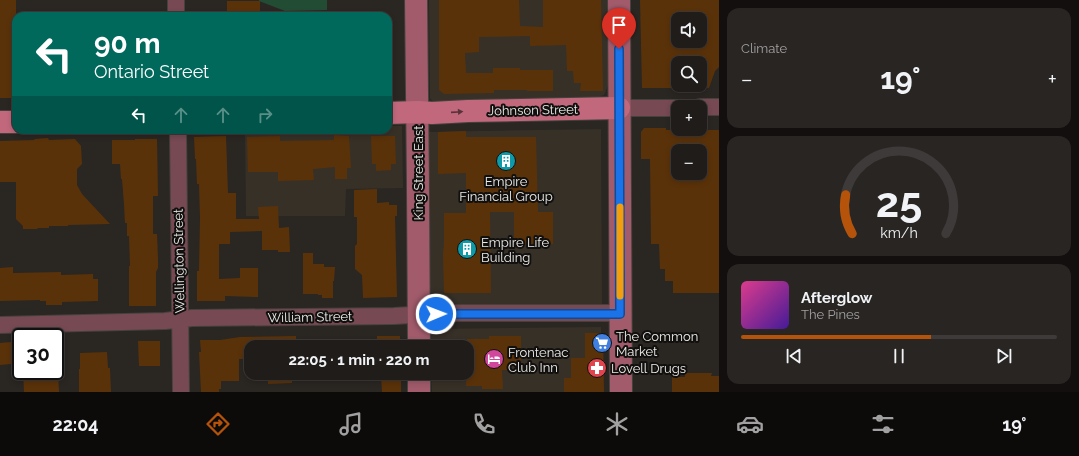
<!DOCTYPE html>
<meta charset="utf-8">
<style>
:root{--surface:#201c1a;--page:#282523;--text:#f1f3f6;--muted:#a2a1a2;--line:#3d3a39;--accent:#b45309}
body{margin:0;font-family:Raleway,sans-serif;background:var(--page);color:var(--text);height:100vh;display:flex;flex-direction:column;font-size:15px;white-space:nowrap}
*{box-sizing:border-box;margin:0}
p{font-size:13px;color:var(--muted)}
.icon{flex:none;width:22px;height:22px;fill:none;stroke:currentColor;stroke-width:2;stroke-linecap:round;stroke-linejoin:round}
.map{position:relative;flex:1;overflow:hidden}
.drawer{display:flex;flex-direction:column;gap:8px;padding:8px;background:#120f0e;width:360px}
.drawer>*{flex:none}
.banner{position:absolute;left:12px;top:12px;width:380px;height:122px;border-radius:12px;box-shadow:0 2px 6px #0003,0 0 0 1px var(--line);background:#00695c;color:#fff;overflow:hidden}
.tools{position:absolute;left:671px;top:12px;display:grid;gap:8px}
.tools a{display:grid;place-items:center;width:36px;height:36px;border-radius:8px;background:var(--surface);box-shadow:0 2px 6px #0003,0 0 0 1px var(--line);font-size:20px}
.speed{position:absolute;left:12px;top:328px;display:flex;gap:8px;font-size:20px;font-weight:700;text-align:center}
.speed>*{display:grid;place-content:center;width:52px;height:52px;border-radius:50%;background:var(--surface);box-shadow:0 2px 6px #0003,0 0 0 1px var(--line);line-height:1}
.speed .limit{border:2px solid #111;border-radius:6px;background:#fff;color:#111}
.pin{position:absolute;display:grid;place-items:center;width:34px;height:34px;color:#fff;margin:-41px -17px;border-radius:50% 50% 50% 0;rotate:-45deg;box-shadow:0 0 4px #0007}
.pin .icon{rotate:45deg}
.me{position:absolute;width:44px;margin:-22px;rotate:89deg;stroke-linejoin:round;filter:drop-shadow(0 0 3px #0008)}
.turn{display:flex;align-items:center;gap:14px;height:84px;padding:0 16px;font-size:18px}
.turn .icon{width:52px;height:52px;stroke-width:2.5}
.turn b{display:block;font-size:28px;line-height:34px}
.lanes{display:flex;align-items:center;height:38px;padding:0 16px;background:#0003;justify-content:center;gap:20px;direction:ltr}
.lanes .off{opacity:.35}
.big{font-size:30px;font-weight:700;line-height:1.1}
.drawer .widget{flex:1;display:flex;flex-direction:column;justify-content:center;gap:6px;min-width:0;padding:0 14px;border-radius:12px;background:var(--page)}
.drawer .dial{align-items:center;gap:0}
.dial svg{height:104px;overflow:visible;fill:none;stroke:var(--line);stroke-width:7;stroke-linecap:round;text-anchor:middle}
.dial text{fill:var(--text);stroke:none}
.song{display:flex;align-items:center;gap:12px}
.cover{width:48px;height:48px;border-radius:6px;background:linear-gradient(135deg,hsl(330 70% 55%),hsl(260 70% 35%))}
.played{height:4px;border-radius:2px;background:linear-gradient(90deg,var(--accent) 60%,var(--line) 60%)}
.keys{display:flex;justify-content:space-around;direction:ltr}
.heat{display:flex;justify-content:space-between;align-items:center;font-size:22px;direction:ltr}
.trip{position:absolute;left:244px;top:340px;width:230px;height:40px;border-radius:12px;background:var(--surface);box-shadow:0 2px 6px #0003,0 0 0 1px var(--line);font-weight:700;line-height:40px;text-align:center}
.dock{display:flex;height:64px;justify-content:space-around;align-items:center;background:#0d0b0a;color:var(--muted)}
.dock .icon{width:28px;height:28px}
.dock .current{color:var(--accent)}
.dock b{font-size:18px;color:var(--text)}
main{display:flex;flex:1;min-height:0}
.map>svg:first-child{display:block}
.built{fill:#373027}
.green{fill:#224d34}
.building{fill:#5a320a;fill-rule:evenodd}
.lines{fill:none;stroke-linecap:round;stroke-linejoin:round}
.street-casing{stroke:#45423e;stroke-width:18}
.secondary-casing{stroke:#45423e;stroke-width:24}
.primary-casing{stroke:#45423e;stroke-width:24}
.street{stroke:#764953;stroke-width:16}
.secondary{stroke:#a15b6b;stroke-width:22}
.primary{stroke:#c2687d;stroke-width:22}
.oneway{fill:#58333a}
.route-casing{stroke:#114b97;stroke-width:10}
.route{stroke:#1a73e8;stroke-width:7}
.slow{stroke:#f59e0b;stroke-width:7}
.labels{text-anchor:middle;dominant-baseline:central;stroke-width:4;stroke-linejoin:round;paint-order:stroke}
.street-label{font-size:13px;fill:#edebe8;stroke:#11100e}
.poi-label{font-size:13px;fill:#edebe8;stroke:#11100e;text-anchor:start}
</style>
<main>
<div class="map">
<svg width="719" height="392" viewBox="0 0 719 392">
<rect width="100%" height="100%" fill="#2a2622"/>
<path class="built" d="M429,0H608L610,81L604,95L594,99L433,102L430,98Z
M388,126H402L403,188L346,189L345,216H246L245,130H388Z
M601,129L602,305L430,304L429,132Z
M601,327L602,392H432L431,373H467V347H431L430,329Z"/>
<path class="green" d="M259,0H327V10L285,11L259,1Z"/>
<path class="building" d="M0,0H16V98H0Z
M439,0H519L520,26L543,27V0H601L603,91H580L581,83H574L573,71H567L566,45L530,46V36L479,37V52L465,53L466,73H493V68H520V70H553V91H527V90H494V93L444,94L439,90Z
M640,0H719V67L715,71L709,88L700,87V63H678V88H642ZM678,19H700V41H678Z
M227,1H260V16H244V13H227Z
M644,128H666V130H719V293H673V281H665V269H660L659,244H651L650,159H641V132ZM678,151H700V173H678Z
M466,131V137H536L538,212H553V244H514V212H490L491,293H444L443,255L444,243V213H466V173L438,174V132Z
M334,135L349,136L351,168H347V179H335V167L313,169L314,180L278,181V172H248L247,137L280,136V141L334,140Z
M226,136L228,193H236V219H259L258,207L278,206L279,228L289,227L290,252H278V250H262V231L230,232V244H219V279L240,278V268H258V297L225,296V301H197V271H199L200,218L199,184H197L196,159H195L194,137Z
M371,136H395L396,164H391V170L376,171V164H372Z
M48,138L49,140L75,139L81,146L82,164L77,169V185L82,194L110,224L68,225V226H49V228H37L38,229H23V226L16,219V182H0V141L34,140L35,139Z
M135,139H157L158,196H153V234H157L158,259V268L156,272V306H129V266H130L129,236H127V223H125L124,204L122,179H121L120,164H112V140H135Z
M377,189V203L389,202V205H397V216H395L397,297L363,298L362,275L355,269V246L357,244V217H354V190Z
M303,253H313V264H324V267H335L334,281H333V298H322V295H318V294H303Z
M13,267V273L61,272V275L93,274V279H98V301L62,302V305H46V301H40V300L0,301V268Z
M585,333H603L604,392H564V378H571V358H585Z
M296,336V347H251V359H239V381H221V389H219V392H201L199,352H201L200,340H220L240,337Z
M377,336H400V347H377Z
M489,336H521V365L509,366V370H502L503,389H482V386H466L467,339H489Z
M138,341H160V366H139Z
M11,342V364L0,365V343Z
M107,352L108,368H110L111,392H79V369H80V353Z
M23,371H58L59,392H24Z
M268,373H292V383L268,384Z
M685,373H712L711,376H719V392H672V377H685Z
M381,376H401V392H382Z"/>
<g class="lines">
<defs>
<path id="street" d="M176,0V16
M700,107H719
M619,108H678
M178,130L181,392
M0,325L165,321L192,318L394,316L444,313H620"/>
<path id="secondary" d="M416,0C418,116 418,231 419,347
M619,0L621,392
M419,373V392"/>
<path id="primary" d="M388,113L418,112L432,113L468,111L619,108
M0,122H16"/>
</defs>
<use href="#street" class="street-casing"/>
<use href="#secondary" class="secondary-casing"/>
<use href="#primary" class="primary-casing"/>
<use href="#street" class="street"/>
<use href="#secondary" class="secondary"/>
<use href="#primary" class="primary"/>
</g>
<defs><path id="oneway-solid" d="M-6-.8H1V-3.2L6.5 0L1 3.2V.8H-6Z"/></defs>
<use class="oneway" href="#oneway-solid" transform="translate(457 112) rotate(-4)"/>
<g class="lines">
<defs>
<path id="route" d="M436,314H620L619,49"/>
</defs>
<use href="#route" class="route-casing"/>
<use href="#route" class="route"/>
<path class="slow" d="M620,207V296"/>
</g>
<defs>
<symbol id="building-disc" viewBox="-11 -11 22 22"><circle r="9.5" fill="#0f9aa8" stroke="#11100e"/><path d="M-4-6H4V6H1V3H-1V6H-4ZM-2.5-4.3h1.7v1.8h-1.7ZM.8-4.3h1.7v1.8H.8ZM-2.5-1h1.7V.8h-1.7ZM.8-1h1.7V.8H.8Z" fill="#fff"/></symbol>
<symbol id="supermarket-disc" viewBox="-11 -11 22 22"><circle r="9.5" fill="#3f7fe0" stroke="#11100e"/><path d="M-6-5.5h2.5l.6 2H6L4.5 2H-2.5L-4.4-4H-6ZM-1.5 3.2a1.3 1.3 0 1 0 .1 0ZM3 3.2a1.3 1.3 0 1 0 .1 0Z" fill="#fff"/></symbol>
<symbol id="hotel-disc" viewBox="-11 -11 22 22"><circle r="9.5" fill="#d1479c" stroke="#11100e"/><path d="M-6-4.5h1.5V1H6V5H4.5V3h-9V5H-6ZM-4 0a1.8 1.8 0 1 1 3.6 0ZM.5 0V-2.5h3Q6-2.5 6 0Z" fill="#fff"/></symbol>
<symbol id="pharmacy-disc" viewBox="-11 -11 22 22"><circle r="9.5" fill="#e0444e" stroke="#11100e"/><path d="M-2-6h4v4h4v4h-4v4h-4v-4h-4v-4h4Z" fill="#fff"/></symbol>
</defs>
<g fill-rule="evenodd">
<use href="#building-disc" x="495" y="150" width="22" height="22"/>
<use href="#building-disc" x="456" y="238" width="22" height="22"/>
<use href="#supermarket-disc" x="591" y="332" width="22" height="22"/>
<use href="#hotel-disc" x="483" y="348" width="22" height="22"/>
<use href="#pharmacy-disc" x="586" y="357" width="22" height="22"/>
</g>
<g class="labels">
<g class="street-label">
<text transform="translate(533 110) rotate(-1)">Johnson Street</text>
<text transform="translate(418 173) rotate(-90)">King Street East</text>
<text transform="translate(179 261) rotate(-91)">Wellington Street</text>
<text transform="translate(310 317) rotate(-1)">William Street</text>
</g>
<g class="poi-label">
<text x="506" y="181" text-anchor="middle">Empire<tspan x="506" dy="15">Financial Group</tspan></text>
<text x="481" y="242">Empire Life<tspan x="481" dy="15">Building</tspan></text>
<text x="616" y="336">The Common<tspan x="616" dy="15">Market</tspan></text>
<text x="508" y="352">Frontenac<tspan x="508" dy="15">Club Inn</tspan></text>
<text x="611" y="368">Lovell Drugs</text>
</g>
</g>
</svg>
<div class="tools">
<a><svg class="icon" aria-label="sound" viewBox="0 0 24 24"><path d="M4 9h4l5-4v14l-5-4H4zM17 9q2 3 0 6"/></svg></a>
<a><svg class="icon" aria-label="search" viewBox="0 0 24 24"><circle cx="10" cy="10" r="6"/><path d="M15 15l6 6"/></svg></a>
<a>+</a>
<a>−</a>
</div>
<div class="speed"><div class="limit">30</div></div>
<div class="pin" style="left:619px;top:49px;background:#d93025"><svg class="icon" aria-label="arrive" viewBox="0 0 24 24"><path d="M6 21V4h12l-3 4 3 4H6"/></svg></div>
<svg class="me" style="left:436px;top:314px" viewBox="-20 -20 40 40"><circle r="17" fill="#1a73e8" stroke="#fff" stroke-width="3"/><path d="M0-11L8 9 0 5-8 9z" fill="#fff"/></svg>
<div class="trip">22:05 · 1 min · 220 m</div>
<div class="banner">
<div class="turn"><svg class="icon" aria-label="left" viewBox="0 0 24 24"><path d="M17 20v-9H6M10 6l-5 5 5 5"/></svg><div><b>90 m</b>Ontario Street</div></div>
<div class="lanes"><svg class="icon" aria-label="left" viewBox="0 0 24 24"><path d="M17 20v-9H6M10 6l-5 5 5 5"/></svg><svg class="icon off" aria-label="ahead" viewBox="0 0 24 24"><path d="M12 20V5M6 11l6-6 6 6"/></svg><svg class="icon off" aria-label="ahead" viewBox="0 0 24 24"><path d="M12 20V5M6 11l6-6 6 6"/></svg><svg class="icon off" aria-label="right" viewBox="0 0 24 24"><path d="M7 20v-9h11M14 6l5 5-5 5"/></svg></div>
</div>
</div>
<section class="drawer">
<div class="widget"><p>Climate</p>
<div class="heat"><a>−</a><b class="big">19°</b><a>+</a></div>
</div>
<div class="widget dial"><svg viewBox="0 0 100 80">
<path d="M14 69A42 42 0 1 1 86 69"/>
<path d="M14 69A42 42 0 0 1 9 39" stroke="#b45309"/>
<text x="50" y="56" font-size="32" font-weight="700">25</text>
<text x="50" y="72" font-size="11">km/h</text>
</svg></div>
<div class="widget">
<div class="song"><i class="cover"></i><div><b>Afterglow</b><p>The Pines</p></div></div>
<div class="played"></div>
<div class="keys"><svg class="icon" aria-label="previous" viewBox="0 0 24 24"><path d="M18 5L8 12l10 7zM5 5v14"/></svg><svg class="icon" aria-label="pause" viewBox="0 0 24 24"><path d="M8 5v14M16 5v14"/></svg><svg class="icon" aria-label="next" viewBox="0 0 24 24"><path d="M6 5l10 7-10 7zM19 5v14"/></svg></div>
</div>
</section>
</main>
<nav class="dock">
<b>22:04</b>
<svg class="icon current" aria-label="directions" viewBox="0 0 24 24"><path d="M12 3l9 9-9 9-9-9zM9 14v-3h6M13 9l2 2-2 2"/></svg>
<svg class="icon" aria-label="music" viewBox="0 0 24 24"><path d="M9 18V5l10-2v13"/><circle cx="6" cy="18" r="3"/><circle cx="16" cy="16" r="3"/></svg>
<svg class="icon" aria-label="phone" viewBox="0 0 24 24"><path d="M5 4h4l2 5-3 2q2 4 5 5l2-3 5 2v4C11 20 4 13 5 4z"/></svg>
<svg class="icon" aria-label="climate" viewBox="0 0 24 24"><path d="M12 3v18M4 7l16 10M4 17L20 7"/></svg>
<svg class="icon" aria-label="car" viewBox="0 0 24 24"><path d="M5 17H2v-5l4-1 3-4h7l3 4 3 1v5h-3M9 17h6M6 11h13"/><circle cx="7" cy="17" r="2"/><circle cx="17" cy="17" r="2"/></svg>
<svg class="icon" aria-label="filters" viewBox="0 0 24 24"><path d="M4 7h16M4 17h16"/><circle cx="9" cy="7" r="2"/><circle cx="15" cy="17" r="2"/></svg>
<b>19°</b>
</nav>
